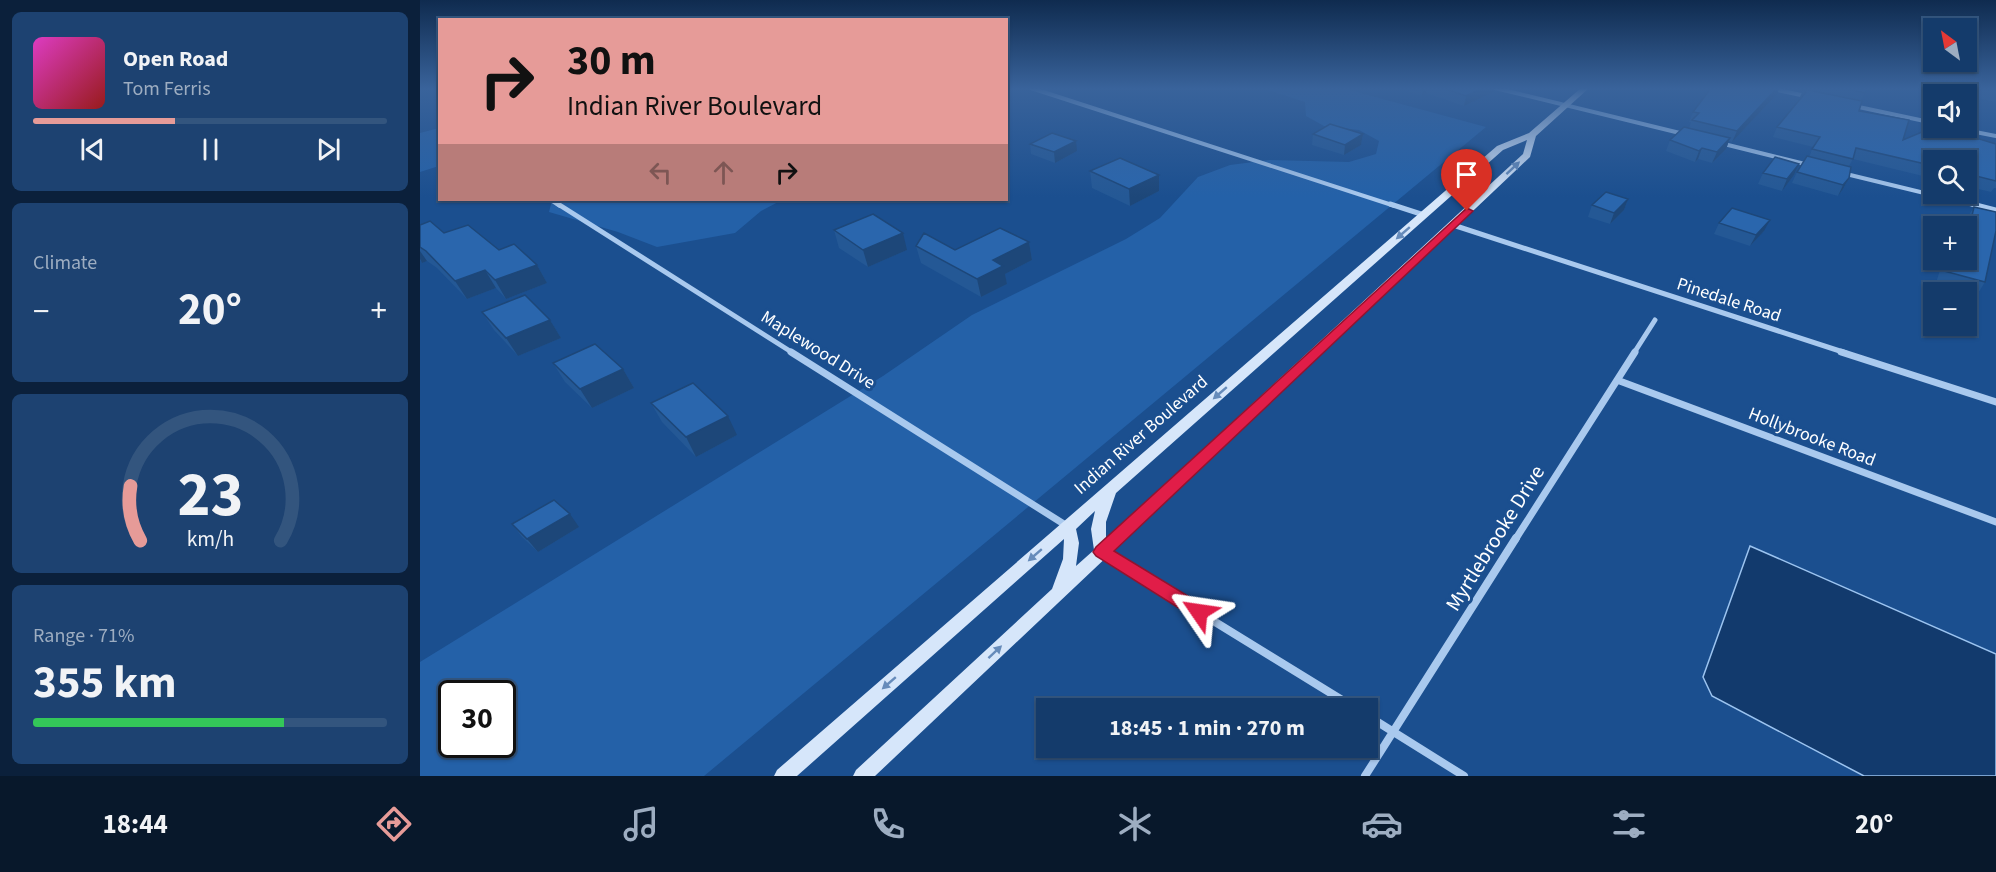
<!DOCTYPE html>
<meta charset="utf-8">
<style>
:root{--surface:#143b6b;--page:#1d4271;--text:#f1f3f6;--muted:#9dadc1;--line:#33557e;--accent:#e69b98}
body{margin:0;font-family:"Source Sans 3",sans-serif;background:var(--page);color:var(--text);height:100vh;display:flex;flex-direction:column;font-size:22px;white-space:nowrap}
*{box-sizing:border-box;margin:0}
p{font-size:20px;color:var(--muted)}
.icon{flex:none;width:33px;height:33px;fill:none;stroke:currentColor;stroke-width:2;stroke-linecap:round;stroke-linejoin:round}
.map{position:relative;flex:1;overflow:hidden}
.panel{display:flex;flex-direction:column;gap:12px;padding:12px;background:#0b203b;width:420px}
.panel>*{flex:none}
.top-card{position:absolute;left:18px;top:18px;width:570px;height:183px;border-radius:0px;box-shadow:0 2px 4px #0004,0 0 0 2px var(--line);background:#e69b98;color:#111;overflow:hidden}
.needle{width:39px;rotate:328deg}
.controls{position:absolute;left:1503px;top:18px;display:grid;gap:12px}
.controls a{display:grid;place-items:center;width:54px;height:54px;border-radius:0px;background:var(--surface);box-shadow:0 2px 4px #0004,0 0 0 2px var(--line);font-size:30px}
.speed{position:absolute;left:18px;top:680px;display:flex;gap:12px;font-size:30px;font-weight:700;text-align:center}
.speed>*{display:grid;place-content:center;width:78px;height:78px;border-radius:50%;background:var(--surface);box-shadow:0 2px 4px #0004,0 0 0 2px var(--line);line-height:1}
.speed .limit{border:3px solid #111;border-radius:9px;background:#fff;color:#111}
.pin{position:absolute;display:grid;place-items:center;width:51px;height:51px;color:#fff;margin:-62px -26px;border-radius:50% 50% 50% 0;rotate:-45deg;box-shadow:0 0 6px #0007}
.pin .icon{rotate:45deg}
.me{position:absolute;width:66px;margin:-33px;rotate:302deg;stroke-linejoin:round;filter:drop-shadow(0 0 4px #0008)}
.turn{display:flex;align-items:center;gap:21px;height:126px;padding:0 30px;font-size:27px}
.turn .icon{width:78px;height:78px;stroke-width:2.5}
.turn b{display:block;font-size:42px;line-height:51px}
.lanes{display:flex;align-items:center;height:57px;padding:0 30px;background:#0003;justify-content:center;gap:30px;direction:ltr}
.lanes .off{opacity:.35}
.big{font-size:45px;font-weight:700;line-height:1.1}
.panel .widget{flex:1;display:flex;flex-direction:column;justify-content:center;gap:9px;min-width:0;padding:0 21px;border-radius:9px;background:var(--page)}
.panel .dial{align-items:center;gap:0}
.dial svg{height:156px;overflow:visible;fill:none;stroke:var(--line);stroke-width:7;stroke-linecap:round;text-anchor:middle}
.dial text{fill:var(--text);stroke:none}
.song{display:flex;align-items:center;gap:18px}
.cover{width:72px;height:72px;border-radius:9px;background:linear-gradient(135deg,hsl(310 70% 55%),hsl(0 70% 35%))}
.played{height:6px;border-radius:3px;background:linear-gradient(90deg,var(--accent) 40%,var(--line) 40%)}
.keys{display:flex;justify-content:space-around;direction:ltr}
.heat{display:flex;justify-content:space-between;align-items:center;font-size:33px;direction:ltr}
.charge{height:9px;border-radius:4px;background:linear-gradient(90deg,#34c759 71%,var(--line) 0)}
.trip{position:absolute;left:616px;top:698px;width:342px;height:60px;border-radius:0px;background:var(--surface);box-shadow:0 2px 4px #0004,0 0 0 2px var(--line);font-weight:700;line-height:60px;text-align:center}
.menu{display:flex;height:96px;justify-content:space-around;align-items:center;background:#08182b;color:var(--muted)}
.menu .icon{width:42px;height:42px}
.menu .selected{color:var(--accent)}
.menu b{font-size:27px;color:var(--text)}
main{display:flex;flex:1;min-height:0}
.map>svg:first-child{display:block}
.green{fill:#2461a8;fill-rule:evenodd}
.water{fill:#123a6d;stroke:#9cc4f0;stroke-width:1.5}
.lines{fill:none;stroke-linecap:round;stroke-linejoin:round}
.street-far3{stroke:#a9c9ee;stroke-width:4}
.street-far2{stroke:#a9c9ee;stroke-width:5}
.street-far1{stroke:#a9c9ee;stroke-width:7}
.street{stroke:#a9c9ee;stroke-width:8}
.secondary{fill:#d6e6fa;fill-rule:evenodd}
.wall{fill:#245895}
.shaded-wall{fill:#1d4779}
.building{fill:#2a66ad;stroke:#1d4779;stroke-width:1.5}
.oneway{fill:#668bba}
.route{fill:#e11d48;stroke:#92132f;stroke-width:1.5}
.labels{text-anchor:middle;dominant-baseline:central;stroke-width:6;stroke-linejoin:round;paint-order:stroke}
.street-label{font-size:18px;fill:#fff;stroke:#1b4f8f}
.near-street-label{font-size:21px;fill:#fff;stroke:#1b4f8f}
</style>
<main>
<section class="panel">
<div class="widget">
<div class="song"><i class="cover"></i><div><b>Open Road</b><p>Tom Ferris</p></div></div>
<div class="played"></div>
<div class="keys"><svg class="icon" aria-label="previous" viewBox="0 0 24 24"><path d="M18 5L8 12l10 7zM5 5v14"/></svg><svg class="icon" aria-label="pause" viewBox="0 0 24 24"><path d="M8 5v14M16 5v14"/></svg><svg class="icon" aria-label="next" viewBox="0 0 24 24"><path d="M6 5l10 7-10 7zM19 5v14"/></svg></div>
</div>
<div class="widget"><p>Climate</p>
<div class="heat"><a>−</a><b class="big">20°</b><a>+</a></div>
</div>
<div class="widget dial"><svg viewBox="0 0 100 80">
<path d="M14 69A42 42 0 1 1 86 69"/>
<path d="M14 69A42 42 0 0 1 9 41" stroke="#e69b98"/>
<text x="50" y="56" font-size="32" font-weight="700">23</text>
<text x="50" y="72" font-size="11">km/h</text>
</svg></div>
<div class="widget"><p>Range · 71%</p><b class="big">355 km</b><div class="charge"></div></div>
</section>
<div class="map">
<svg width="1576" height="776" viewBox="0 0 1576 776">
<rect width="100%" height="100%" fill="#1b4f8f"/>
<path class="green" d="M841,88H922L1066,127L284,776H0V662L463,376L552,315L706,239L740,218L778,177L810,165L849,160L929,162L956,154L959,141L939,130L904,126L886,116L885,102ZM32,693H82V744H32Z
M19,128V166L0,172V133Z
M132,200H362L341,211L315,233L237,247L198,232L129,212Z"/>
<path class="water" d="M1330,546L1576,654V776H1444L1292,696L1283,677Z"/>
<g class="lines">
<path class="street-far3" d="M611,88L975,206
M1075,88L1264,134
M1348,88L1386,96
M1434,106L1514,123
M1535,128L1576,136
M1300,143L1389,165
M1422,173L1558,206
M131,200L140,206"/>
<path class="street-far2" d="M138,204L373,353
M970,204L1004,215
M1552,204L1576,210
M1033,225L1426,353
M1214,353L1235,320"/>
<path class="street-far1" d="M371,352L647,526
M1421,352L1576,402
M1197,380L1576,522
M1095,540L1215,352"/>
<path class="street" d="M683,553L935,708
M948,716L1044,776
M945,776L1096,538"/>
<path class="secondary" d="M1161,88H1169L1116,136L1110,157L455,776H433L436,770L632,589L643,559L644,539L377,776H354L357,770L1077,146L1109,133ZM1107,140L1103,154L686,539V522L696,493L1083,150ZM675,511L671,529L674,550L656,566L659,543L656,529Z"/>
</g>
<path class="wall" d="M976,88H1074L1073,92L1044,106L1006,93L1002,96Z
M1291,88H1359L1357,94L1312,142L1309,141L1306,149L1292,163L1278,159L1275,162L1246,151L1250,140L1269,128L1271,122H1269L1273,112Z
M1375,88H1447L1441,101L1439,111L1483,140L1576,144V188H1574L1571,192L1546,186V160H1514V175L1511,178L1433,159L1429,166V178L1423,189L1418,196L1372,183L1377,172L1389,157L1393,147L1353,137L1357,127L1380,99H1379L1383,90Z
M1560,88H1576V102L1557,98Z
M893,134H943L941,145L924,155L892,145Z
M610,144L657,151L635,163L611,154Z
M1379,164L1374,175L1362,191L1338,184L1343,173Z
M670,171L739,175V191L710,206L672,188Z
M1208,199L1204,210L1190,224L1168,217L1172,205Z
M1554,207L1576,212V235L1574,239L1565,282L1557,295L1516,283L1523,260H1546V226H1545L1547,218Z
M1299,223L1344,231L1330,246L1294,234Z
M0,225L79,250L117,265L127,283L86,299L76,288L47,299L17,268L7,261L2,263L0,260Z
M414,230L487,250L448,267L419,248Z
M609,242L612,260L585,274L587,284L561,297L501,263L496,246L535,250Z
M62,312L130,320L141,338L98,356L74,330Z
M133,363L203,369L214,388L172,408L145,382Z
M231,403L317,435L276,457L242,422Z
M92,524L159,527L118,552L102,537Z"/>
<path class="shaded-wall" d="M1003,88H1007L1006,93L1002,96Z
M1062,88H1074L1073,92L1044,106L1046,96Z
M1357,88H1359L1357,94L1312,142L1317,131Z
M943,134L941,145L924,155L925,145Z
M1310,138L1306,149L1292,163L1297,152Z
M656,141L657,151L635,163L634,152Z
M1282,148L1278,159L1275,162L1279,151Z
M1379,164L1374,175L1362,191L1367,179Z
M739,175V191L710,206L709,189Z
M1429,178L1423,189L1418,196L1423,185Z
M1208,199L1204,210L1190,224L1194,213Z
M1350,220L1344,231L1330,246L1336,235Z
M483,233L487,250L448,267L443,250Z
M609,242L612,260L585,274L587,284L561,297L557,279L573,260Z
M0,251L7,261L2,263L0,259Z
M117,265L127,283L86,299L75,280Z
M65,270L76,288L47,299L35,281Z
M130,320L141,338L98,356L86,338Z
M203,369L214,388L172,408L160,389Z
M308,416L317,435L276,457L266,437Z
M150,514L159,527L118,552L107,539Z"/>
<path class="building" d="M1023,88H1062L1046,96Z
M1291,88H1357L1317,131L1272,120L1279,113L1273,112Z
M1423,88H1447L1445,93Z
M1383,89L1442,101L1439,111L1489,120L1483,140L1514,127V128H1523L1576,144V181L1552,175L1553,171L1546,170V160H1514V166L1436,148L1433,159L1392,149L1400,137L1357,127L1386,92Z
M910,124L943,134L925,145L893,134Z
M1264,127L1310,138L1297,152L1282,148L1279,151L1250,140Z
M632,133L656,141L634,152L610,144Z
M1387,156L1431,167L1429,178L1423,185L1377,172Z
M1355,157L1379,164L1367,179L1343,173Z
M700,158L739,175L709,189L670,171Z
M1186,192L1208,199L1194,213L1172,205Z
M1554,207L1576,212V231L1565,282L1524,271L1527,260H1546V241Z
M1312,208L1350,220L1336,235L1299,223Z
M453,214L483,233L443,250L414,230Z
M10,221L24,233L48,225L79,250L94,244L117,265L75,280L65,270L35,281L6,251L0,247V225Z
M580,228L609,242L573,260L583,266L557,279L496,246L504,233L535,250Z
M105,295L130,320L86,338L62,312Z
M175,344L203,369L160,389L133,363Z
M273,383L308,416L266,437L231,403Z
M134,500L150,514L107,539L92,524Z"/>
<defs><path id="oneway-solid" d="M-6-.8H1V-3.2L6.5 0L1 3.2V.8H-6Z" transform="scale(1.5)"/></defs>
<g class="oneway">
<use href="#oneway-solid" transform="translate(1093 168) rotate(-43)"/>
<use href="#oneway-solid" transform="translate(983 233) rotate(139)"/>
<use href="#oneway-solid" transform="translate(800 393) rotate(139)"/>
<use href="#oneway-solid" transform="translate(615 555) rotate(139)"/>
<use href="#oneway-solid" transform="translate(575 652) rotate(-43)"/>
<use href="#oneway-solid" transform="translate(469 683) rotate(139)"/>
</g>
<linearGradient id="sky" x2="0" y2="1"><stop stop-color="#0f2b4f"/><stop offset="0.45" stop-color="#39639b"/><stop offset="1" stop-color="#39639b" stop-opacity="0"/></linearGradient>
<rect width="1576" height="197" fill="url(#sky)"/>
<path class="route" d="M1047,208L1053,211L1051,213L694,551L786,607L788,612L786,617L779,619L773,617L676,556L673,552L676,547Z"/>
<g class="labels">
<g class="street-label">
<text transform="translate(1309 300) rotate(18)">Pinedale Road</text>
<text transform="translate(398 350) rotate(32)">Maplewood Drive</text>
<text transform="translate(721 435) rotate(-41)">Indian River Boulevard</text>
<text transform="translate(1392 437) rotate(21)">Hollybrooke Road</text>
</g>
<g class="near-street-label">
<text transform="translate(1075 538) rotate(-58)">Myrtlebrooke Drive</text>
</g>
</g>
</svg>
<div class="controls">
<a><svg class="needle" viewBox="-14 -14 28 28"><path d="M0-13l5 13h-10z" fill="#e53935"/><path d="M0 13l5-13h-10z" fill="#9dadc1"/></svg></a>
<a><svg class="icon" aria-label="sound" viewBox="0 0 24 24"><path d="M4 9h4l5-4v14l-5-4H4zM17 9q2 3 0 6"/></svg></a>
<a><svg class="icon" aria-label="search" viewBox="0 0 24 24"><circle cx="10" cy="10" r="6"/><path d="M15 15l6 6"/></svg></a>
<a>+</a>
<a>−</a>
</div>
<div class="speed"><div class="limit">30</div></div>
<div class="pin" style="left:1047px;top:211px;background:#d93025"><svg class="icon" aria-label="arrive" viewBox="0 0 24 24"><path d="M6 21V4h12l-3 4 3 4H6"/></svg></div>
<svg class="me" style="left:779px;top:612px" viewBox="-20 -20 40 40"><path d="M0-17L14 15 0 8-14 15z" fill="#e11d48" stroke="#fff" stroke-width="4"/></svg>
<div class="trip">18:45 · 1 min · 270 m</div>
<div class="top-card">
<div class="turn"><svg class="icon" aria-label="right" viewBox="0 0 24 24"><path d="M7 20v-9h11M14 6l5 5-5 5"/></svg><div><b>30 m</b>Indian River Boulevard</div></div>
<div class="lanes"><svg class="icon off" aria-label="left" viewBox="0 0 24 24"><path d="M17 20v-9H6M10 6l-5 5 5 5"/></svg><svg class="icon off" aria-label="ahead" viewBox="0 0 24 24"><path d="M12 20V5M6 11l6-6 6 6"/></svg><svg class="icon" aria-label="right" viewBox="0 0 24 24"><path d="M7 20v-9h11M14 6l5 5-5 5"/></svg></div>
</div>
</div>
</main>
<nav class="menu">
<b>18:44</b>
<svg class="icon selected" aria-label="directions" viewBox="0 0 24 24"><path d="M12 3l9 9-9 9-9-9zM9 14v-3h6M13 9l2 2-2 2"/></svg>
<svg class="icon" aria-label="music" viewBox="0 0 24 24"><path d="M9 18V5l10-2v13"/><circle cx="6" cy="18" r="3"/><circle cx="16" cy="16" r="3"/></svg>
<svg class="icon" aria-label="phone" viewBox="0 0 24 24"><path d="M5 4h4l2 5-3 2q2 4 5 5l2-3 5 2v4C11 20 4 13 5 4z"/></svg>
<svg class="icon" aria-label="climate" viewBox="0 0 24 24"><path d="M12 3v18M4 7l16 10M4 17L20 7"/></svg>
<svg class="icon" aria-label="car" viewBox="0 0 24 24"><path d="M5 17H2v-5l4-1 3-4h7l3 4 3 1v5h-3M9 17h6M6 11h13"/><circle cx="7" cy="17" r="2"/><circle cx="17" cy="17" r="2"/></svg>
<svg class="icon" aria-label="filters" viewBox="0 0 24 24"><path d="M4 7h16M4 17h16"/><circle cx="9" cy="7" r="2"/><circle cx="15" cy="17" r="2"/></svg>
<b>20°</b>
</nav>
